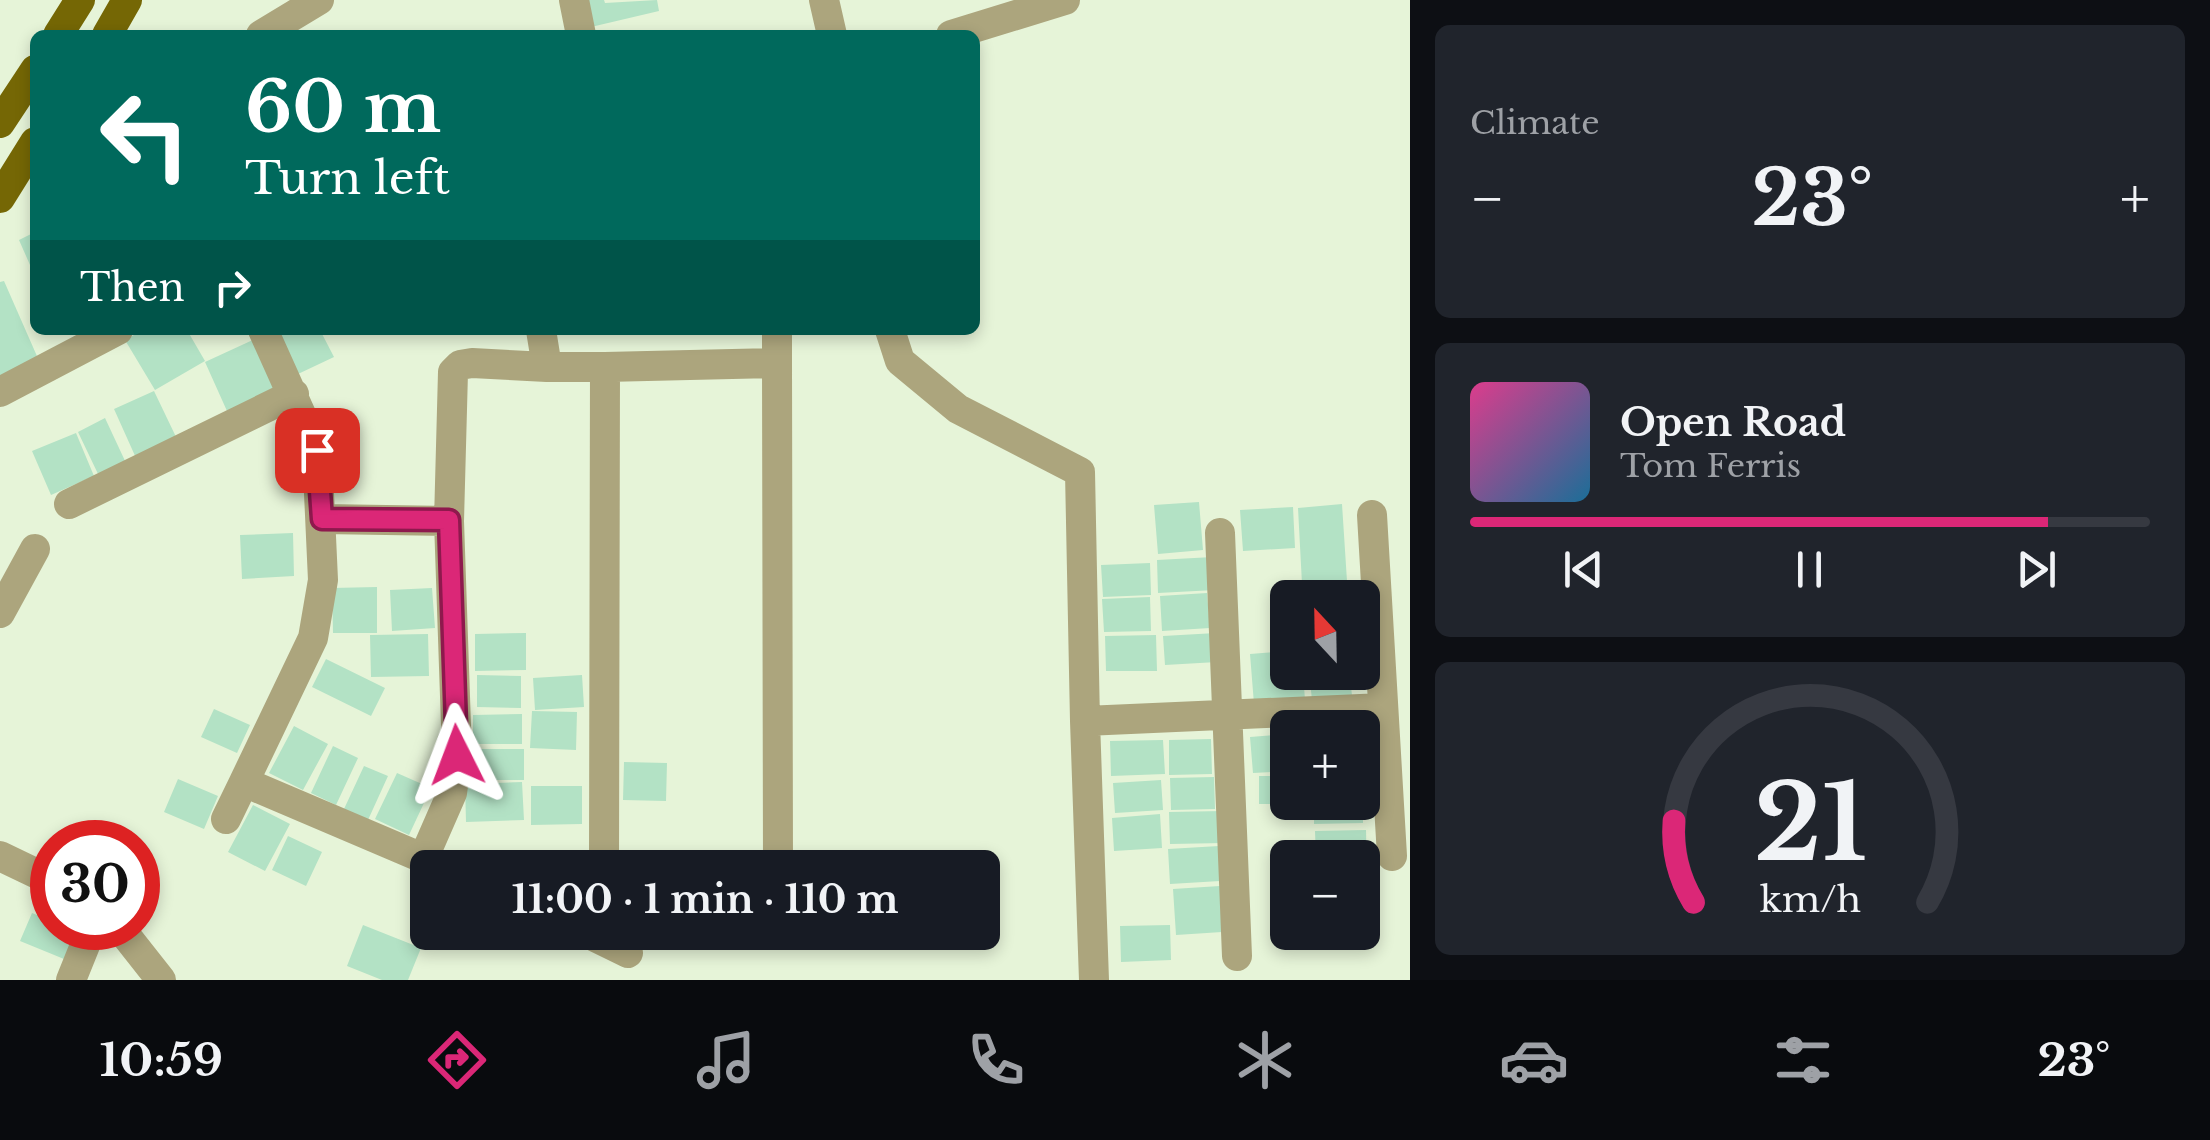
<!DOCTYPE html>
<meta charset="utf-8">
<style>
:root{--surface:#171b24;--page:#20242c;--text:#f1f3f6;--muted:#9ea1a6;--line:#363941;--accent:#db2777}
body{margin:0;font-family:"Libre Baskerville",serif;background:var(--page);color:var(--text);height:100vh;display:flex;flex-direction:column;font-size:38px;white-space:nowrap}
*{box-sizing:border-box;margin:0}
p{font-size:32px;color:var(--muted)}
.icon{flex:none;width:55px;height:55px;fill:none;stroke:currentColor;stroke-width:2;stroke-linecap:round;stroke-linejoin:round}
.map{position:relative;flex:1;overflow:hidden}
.drawer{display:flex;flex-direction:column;gap:25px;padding:25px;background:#0d0f14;width:800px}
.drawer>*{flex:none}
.banner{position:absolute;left:30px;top:30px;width:950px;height:305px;border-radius:15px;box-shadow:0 5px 15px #0003;background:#00695c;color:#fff;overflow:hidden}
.needle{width:65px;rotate:338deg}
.controls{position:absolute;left:1270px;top:580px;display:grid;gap:20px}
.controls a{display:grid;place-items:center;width:110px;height:110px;border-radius:15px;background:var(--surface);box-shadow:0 5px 15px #0003;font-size:50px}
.speed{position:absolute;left:30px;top:820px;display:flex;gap:20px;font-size:50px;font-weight:700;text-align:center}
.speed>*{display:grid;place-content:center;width:130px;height:130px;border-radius:50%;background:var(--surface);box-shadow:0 5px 15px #0003;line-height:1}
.speed .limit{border:15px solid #d22;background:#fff;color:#111}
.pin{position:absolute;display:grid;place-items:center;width:85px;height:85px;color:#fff;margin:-42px;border-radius:20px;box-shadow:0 5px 15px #0006}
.me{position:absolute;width:110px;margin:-55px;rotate:357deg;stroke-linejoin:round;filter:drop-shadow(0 0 8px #0008)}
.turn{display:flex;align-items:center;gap:35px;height:210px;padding:0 50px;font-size:45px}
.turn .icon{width:130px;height:130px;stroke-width:2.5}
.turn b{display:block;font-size:70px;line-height:85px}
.then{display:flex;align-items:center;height:95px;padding:0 50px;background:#0003;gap:20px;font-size:38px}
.big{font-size:75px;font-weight:700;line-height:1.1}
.drawer .widget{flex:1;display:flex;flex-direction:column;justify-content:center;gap:15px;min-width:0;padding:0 35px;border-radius:15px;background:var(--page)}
.drawer .dial{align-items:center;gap:0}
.dial svg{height:260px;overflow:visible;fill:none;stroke:var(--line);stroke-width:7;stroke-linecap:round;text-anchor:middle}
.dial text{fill:var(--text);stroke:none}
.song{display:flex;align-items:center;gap:30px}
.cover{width:120px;height:120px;border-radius:15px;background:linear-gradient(135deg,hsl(330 70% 55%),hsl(200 70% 35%))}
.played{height:10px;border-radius:5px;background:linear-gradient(90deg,var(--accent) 85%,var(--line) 85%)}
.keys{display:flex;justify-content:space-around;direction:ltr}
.heat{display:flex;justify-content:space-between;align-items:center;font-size:55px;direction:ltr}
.trip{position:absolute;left:410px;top:850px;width:590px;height:100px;border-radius:15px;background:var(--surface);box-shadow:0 5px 15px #0003;font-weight:700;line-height:100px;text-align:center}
.menu{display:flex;height:160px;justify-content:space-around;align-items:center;background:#090b0e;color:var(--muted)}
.menu .icon{width:70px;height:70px}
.menu .selected{color:var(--accent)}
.menu b{font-size:45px;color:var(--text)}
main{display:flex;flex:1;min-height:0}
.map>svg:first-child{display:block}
.building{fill:#b3e2c5}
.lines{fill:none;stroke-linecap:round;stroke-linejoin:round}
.minor{stroke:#aca57d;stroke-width:30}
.major{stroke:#756705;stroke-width:30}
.route-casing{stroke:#8e194d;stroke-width:25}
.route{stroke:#db2777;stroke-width:18}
</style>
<main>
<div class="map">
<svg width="1410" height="980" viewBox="0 0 1410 980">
<rect width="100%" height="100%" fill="#e6f4d8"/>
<path class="building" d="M584,0H604L605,3L657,0L659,11L591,27Z
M35,223V262L30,265L19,240L33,233L30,225Z
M4,281L40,363L0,381V282Z
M143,330H187L205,361L155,390L125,340Z
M277,330H320L334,357L298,374Z
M259,337L281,387L227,411L205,362Z
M154,391L177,439L136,458L114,409Z
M105,418L126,463L99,476L78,432Z
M76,433L94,476L51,495L32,451Z
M1199,502L1203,550L1158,554L1154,505Z
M1342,504L1347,581L1302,584L1298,508Z
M1293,507L1295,548L1243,551L1240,510Z
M293,533L294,576L242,579L240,535Z
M1213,557L1215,590L1158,593L1157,560Z
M1150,563L1151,595L1103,597L1101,565Z
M377,587V633H333L332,588Z
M1346,587V598H1304V589Z
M432,588L435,628L392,631L390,590Z
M1207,593L1210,628L1162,631L1160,596Z
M1150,597L1151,631L1104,632L1102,599Z
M526,633V670L475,671V634Z
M1216,633L1217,662L1165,665L1163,636Z
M428,634L429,676L371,677L370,635Z
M1156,635L1157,671H1106L1105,636Z
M1288,651V672H1303L1305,700L1254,704L1250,654Z
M326,659L385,688L371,716L312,687Z
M1309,672H1349L1352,695L1312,700Z
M477,675L521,676V708L477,707Z
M582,675L584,707L535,710L533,678Z
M214,709L250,725L237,753L201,737Z
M532,711L577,712L576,750L530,748Z
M522,714V744H473V715Z
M294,726L328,744L303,790L269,773Z
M1288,734V771L1253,773L1250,737Z
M1211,739L1212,774L1169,775V740Z
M1163,740L1165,774L1111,776L1110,741Z
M333,746L358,758L336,805L311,793Z
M470,749H524V780H470Z
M624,762L667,763L666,801L623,800Z
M364,766L388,776L368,820L344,809Z
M397,773L431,788L409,835L375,819Z
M1259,776H1288V804H1259Z
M1214,777L1215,809L1171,810L1170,778Z
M178,779L218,796L204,829L164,812Z
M1161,780L1163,810L1115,813L1113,783Z
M522,782L524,820L466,822L465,784Z
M531,786H582V824L531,825Z
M1314,802H1363V823L1314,824Z
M253,805L290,824L265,871L228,852Z
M1223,811L1224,843L1170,844L1169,812Z
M1160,814L1162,848L1114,851L1112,818Z
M1366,830L1367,877H1362V858H1316L1315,831Z
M288,836L322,852L306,886L272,870Z
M1219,846L1220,881L1170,884L1168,849Z
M1220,886L1222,932L1176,935L1173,889Z
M32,913L52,921V928L76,931L64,959L20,941Z
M363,925L421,948L408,980H382L347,966Z
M1170,925L1171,960L1121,962L1120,926Z"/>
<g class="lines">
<path class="minor" d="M574,0L581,35
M824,0L832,35
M261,35L319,0
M951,35L1065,0
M263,330L317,450L323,580L313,638L244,782L446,868
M541,330L547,367H605L604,865
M777,330V363
M890,330L900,361L958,409L1080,472L1085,721L1094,980
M605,367L777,363L778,868
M0,392L118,330
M69,504L294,394
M1372,515L1392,856
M323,519L449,521L457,755L452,793L424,857
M449,521L453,372L460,365L472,363L547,367
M1220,533L1237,956
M0,613L35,549
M1085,721L1383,708
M226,819L244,782
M0,856L52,881
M120,928L161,980
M585,932L628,953
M71,980L92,928"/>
<path class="major" d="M58,35L80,0
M107,35L127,0
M0,123L35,70
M0,198L35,142"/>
</g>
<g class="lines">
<defs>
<path id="route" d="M317,450L322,519L449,520L457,755"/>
</defs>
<use href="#route" class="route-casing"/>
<use href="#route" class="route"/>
</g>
</svg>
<div class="controls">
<a><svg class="needle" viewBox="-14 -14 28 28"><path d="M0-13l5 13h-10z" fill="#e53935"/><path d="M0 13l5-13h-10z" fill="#9ea1a6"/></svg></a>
<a>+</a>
<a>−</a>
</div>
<div class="speed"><div class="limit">30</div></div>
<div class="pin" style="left:317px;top:450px;background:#d93025"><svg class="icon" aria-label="arrive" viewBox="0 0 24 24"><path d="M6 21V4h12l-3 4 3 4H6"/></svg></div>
<svg class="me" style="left:457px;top:755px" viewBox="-20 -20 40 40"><path d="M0-17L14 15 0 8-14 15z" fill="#db2777" stroke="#fff" stroke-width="4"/></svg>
<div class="trip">11:00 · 1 min · 110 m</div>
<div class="banner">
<div class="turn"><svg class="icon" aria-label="left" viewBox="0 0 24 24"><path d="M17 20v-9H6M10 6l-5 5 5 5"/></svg><div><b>60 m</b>Turn left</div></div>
<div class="then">Then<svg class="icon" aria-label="right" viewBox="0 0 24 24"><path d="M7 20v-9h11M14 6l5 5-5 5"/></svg></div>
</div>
</div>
<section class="drawer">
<div class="widget"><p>Climate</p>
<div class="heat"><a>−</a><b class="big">23°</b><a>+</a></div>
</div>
<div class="widget">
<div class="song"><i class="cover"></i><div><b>Open Road</b><p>Tom Ferris</p></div></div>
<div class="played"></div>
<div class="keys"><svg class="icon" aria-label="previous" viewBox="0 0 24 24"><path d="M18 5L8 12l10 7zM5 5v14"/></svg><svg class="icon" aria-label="pause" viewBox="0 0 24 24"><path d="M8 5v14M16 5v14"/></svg><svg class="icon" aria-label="next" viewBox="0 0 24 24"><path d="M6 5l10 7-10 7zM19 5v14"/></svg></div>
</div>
<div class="widget dial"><svg viewBox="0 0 100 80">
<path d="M14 69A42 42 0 1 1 86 69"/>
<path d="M14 69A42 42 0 0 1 8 44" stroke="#db2777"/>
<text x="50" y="56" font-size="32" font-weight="700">21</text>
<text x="50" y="72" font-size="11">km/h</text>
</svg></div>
</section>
</main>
<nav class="menu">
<b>10:59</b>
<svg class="icon selected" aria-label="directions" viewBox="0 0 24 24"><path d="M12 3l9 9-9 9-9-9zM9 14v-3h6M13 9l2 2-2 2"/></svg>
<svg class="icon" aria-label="music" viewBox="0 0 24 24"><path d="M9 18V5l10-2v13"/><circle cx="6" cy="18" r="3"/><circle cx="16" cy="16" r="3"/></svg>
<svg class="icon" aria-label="phone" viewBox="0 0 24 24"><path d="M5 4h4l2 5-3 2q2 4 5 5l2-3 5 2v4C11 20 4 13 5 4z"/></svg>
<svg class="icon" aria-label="climate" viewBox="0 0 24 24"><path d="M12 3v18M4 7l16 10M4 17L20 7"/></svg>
<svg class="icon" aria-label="car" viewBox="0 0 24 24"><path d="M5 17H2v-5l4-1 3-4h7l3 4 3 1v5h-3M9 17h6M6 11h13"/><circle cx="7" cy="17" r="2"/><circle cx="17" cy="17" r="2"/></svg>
<svg class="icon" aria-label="filters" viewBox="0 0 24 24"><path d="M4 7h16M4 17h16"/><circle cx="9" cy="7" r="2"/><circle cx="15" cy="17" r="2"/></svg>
<b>23°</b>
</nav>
